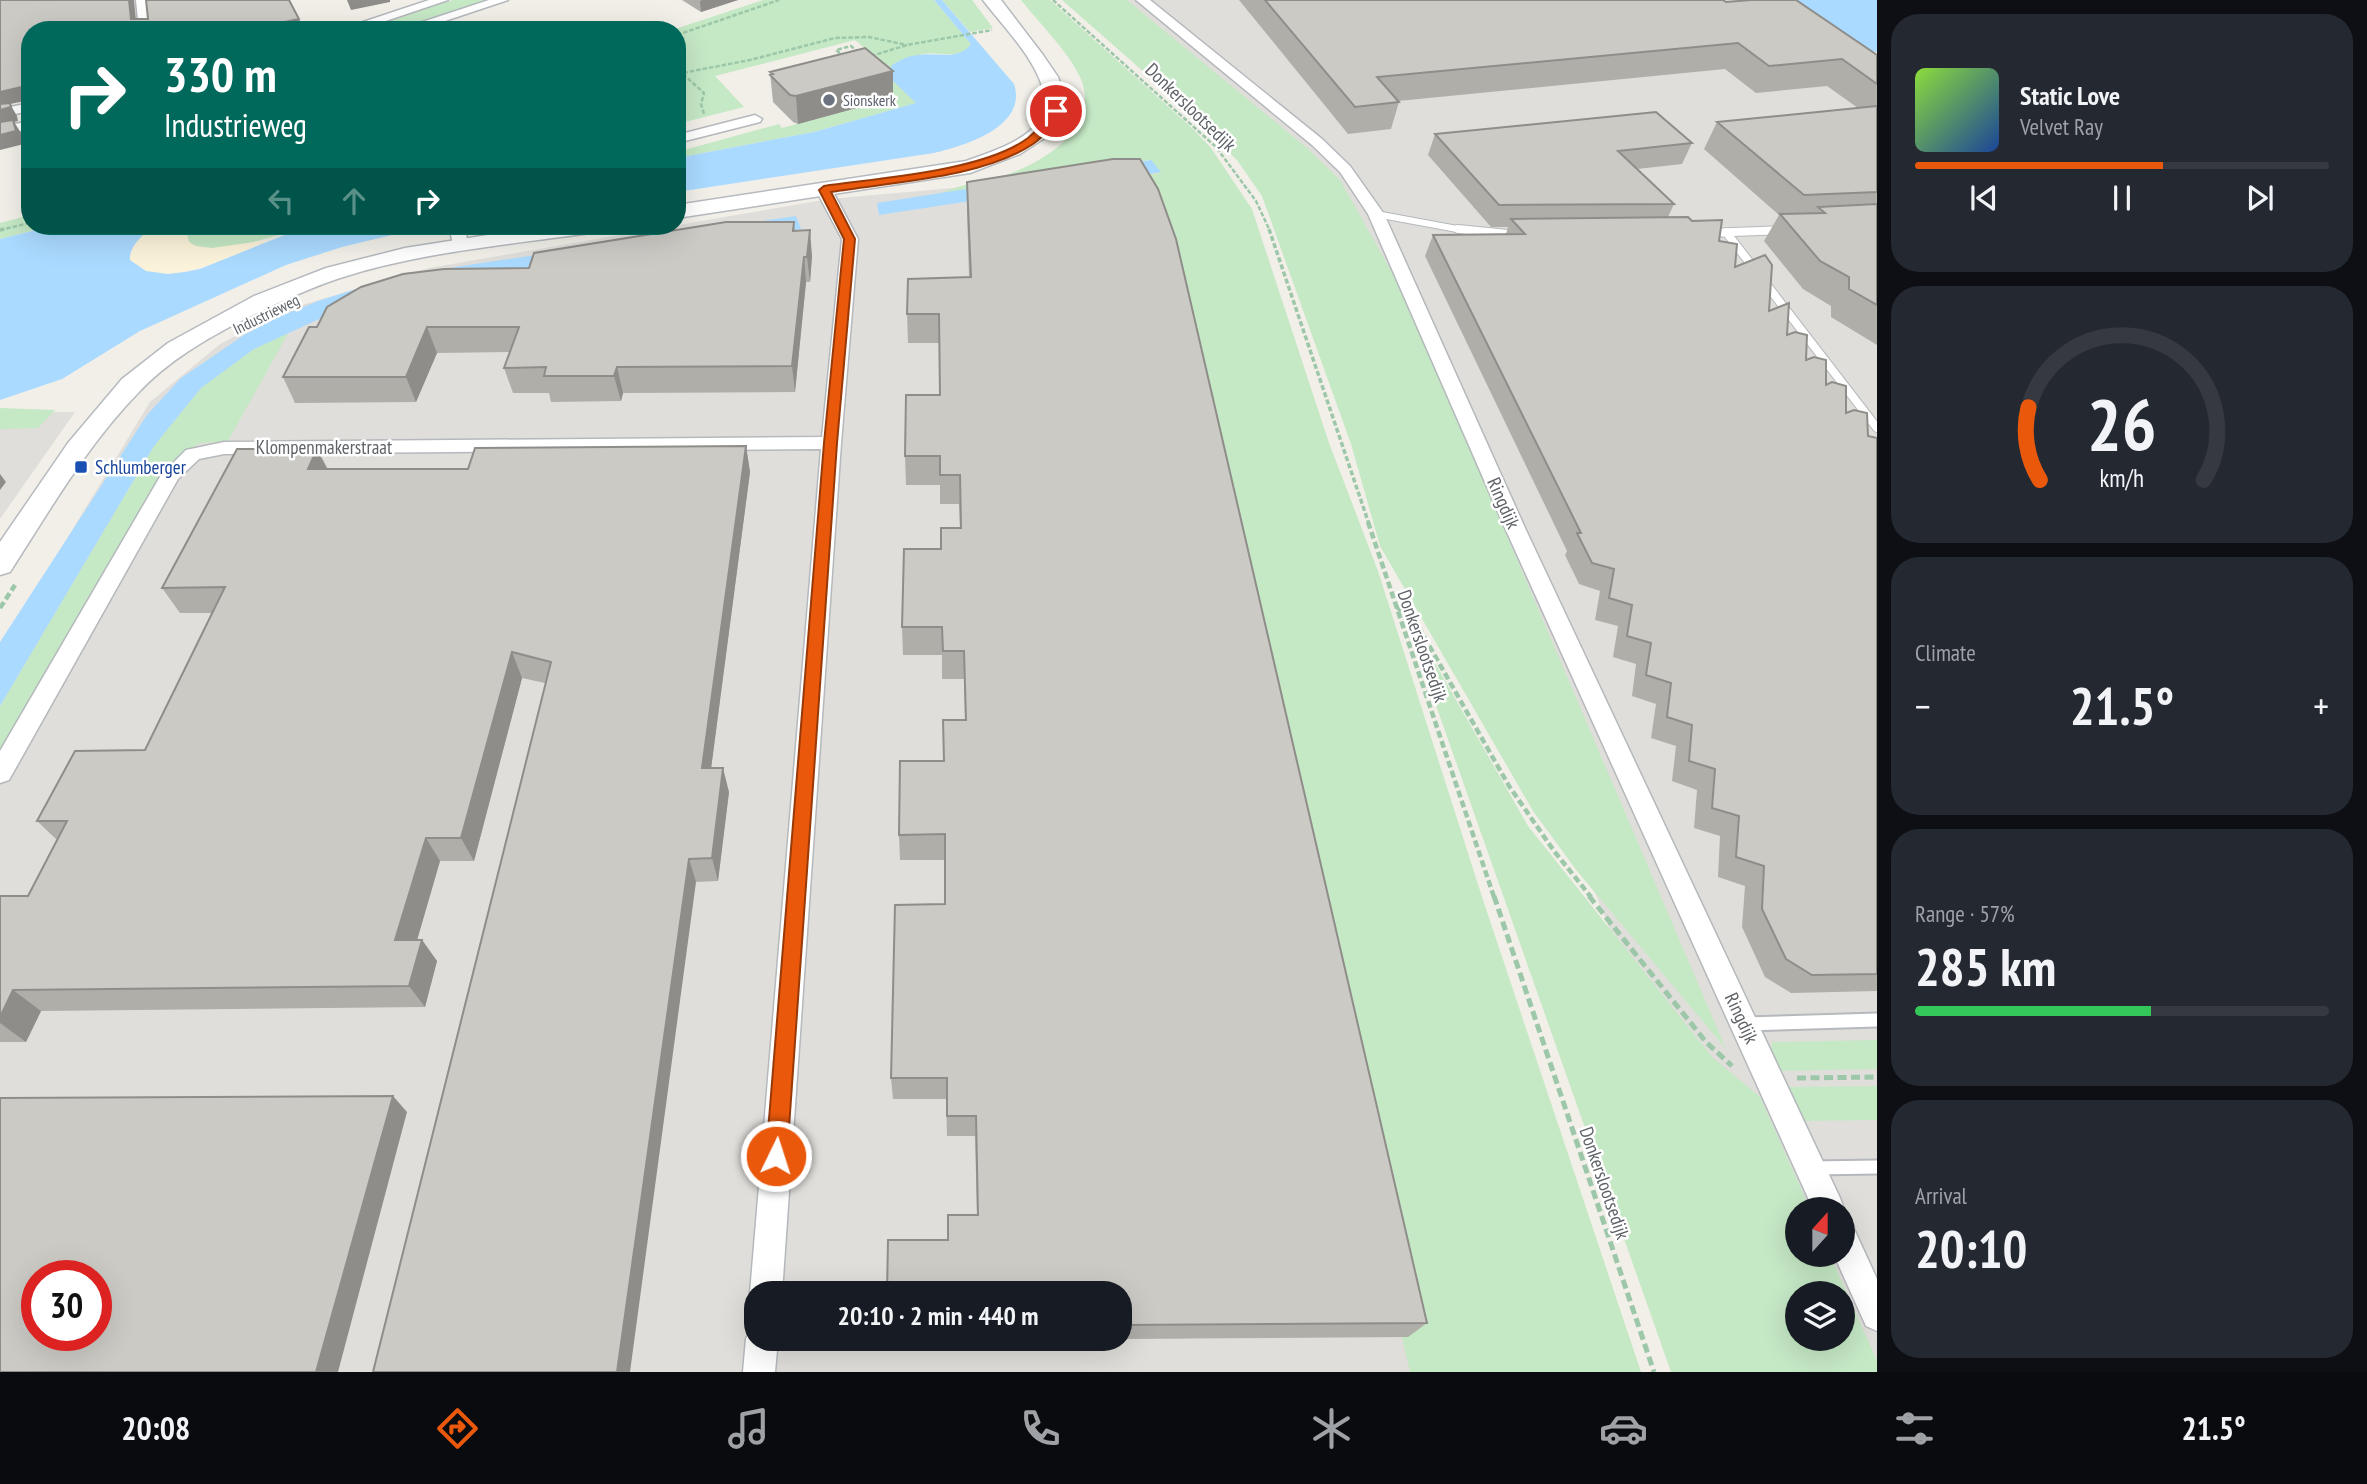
<!DOCTYPE html>
<meta charset="utf-8">
<style>
:root{--surface:#171b24;--page:#242831;--text:#f1f3f6;--muted:#9ea1a6;--line:#363941;--accent:#ea580c}
body{margin:0;font-family:"PT Sans Narrow",sans-serif;background:var(--page);color:var(--text);height:100vh;display:flex;flex-direction:column;font-size:26px;white-space:nowrap}
*{box-sizing:border-box;margin:0}
p{font-size:23px;color:var(--muted)}
.icon{flex:none;width:38px;height:38px;fill:none;stroke:currentColor;stroke-width:2;stroke-linecap:round;stroke-linejoin:round}
.map{position:relative;flex:1;overflow:hidden}
.drawer{display:flex;flex-direction:column;gap:14px;padding:14px;background:#0d0f14;width:490px}
.drawer>*{flex:none}
.banner{position:absolute;left:21px;top:21px;width:665px;height:214px;border-radius:28px;box-shadow:0 7px 28px #0002;background:#00695c;color:#fff;overflow:hidden}
.needle{width:46px;rotate:21deg}
.fabs{position:absolute;left:1785px;top:1197px;display:grid;gap:14px}
.fabs a{display:grid;place-items:center;width:70px;height:70px;border-radius:50%;background:var(--surface);box-shadow:0 7px 28px #0002;font-size:35px}
.speed{position:absolute;left:21px;top:1260px;display:flex;gap:14px;font-size:35px;font-weight:700;text-align:center}
.speed>*{display:grid;place-content:center;width:91px;height:91px;border-radius:50%;background:var(--surface);box-shadow:0 7px 28px #0002;line-height:1}
.speed .limit{border:10px solid #d22;background:#fff;color:#111}
.pin{position:absolute;display:grid;place-items:center;width:60px;height:60px;color:#fff;margin:-30px;border:4px solid #fff;border-radius:50%;box-shadow:0 2px 7px #0007}
.me{position:absolute;width:77px;margin:-38px;rotate:4deg;stroke-linejoin:round;filter:drop-shadow(0 0 5px #0008)}
.turn{display:flex;align-items:center;gap:24px;height:147px;padding:0 28px;font-size:32px}
.turn .icon{width:91px;height:91px;stroke-width:2.5}
.turn b{display:block;font-size:49px;line-height:60px}
.lanes{display:flex;align-items:center;height:66px;padding:0 28px;background:#0003;justify-content:center;gap:35px;direction:ltr}
.lanes .off{opacity:.35}
.big{font-size:52px;font-weight:600;line-height:1.1}
.drawer .tile{flex:1;display:flex;flex-direction:column;justify-content:center;gap:10px;min-width:0;padding:0 24px;border-radius:28px;background:var(--page)}
.drawer .dial{align-items:center;gap:0}
.dial svg{height:182px;overflow:visible;fill:none;stroke:var(--line);stroke-width:7;stroke-linecap:round;text-anchor:middle}
.dial text{fill:var(--text);stroke:none}
.song{display:flex;align-items:center;gap:21px}
.cover{width:84px;height:84px;border-radius:10px;background:linear-gradient(135deg,hsl(90 70% 55%),hsl(220 70% 35%))}
.played{height:7px;border-radius:4px;background:linear-gradient(90deg,var(--accent) 60%,var(--line) 60%)}
.keys{display:flex;justify-content:space-around;direction:ltr}
.heat{display:flex;justify-content:space-between;align-items:center;font-size:38px;direction:ltr}
.charge{height:10px;border-radius:5px;background:linear-gradient(90deg,#34c759 57%,var(--line) 0)}
.trip{position:absolute;left:744px;top:1281px;width:388px;height:70px;border-radius:28px;background:var(--surface);box-shadow:0 7px 28px #0002;font-weight:600;line-height:70px;text-align:center}
.tabs{display:flex;height:112px;justify-content:space-around;align-items:center;background:#090b0e;color:var(--muted)}
.tabs .icon{width:49px;height:49px}
.tabs .active{color:var(--accent)}
.tabs b{font-size:32px;color:var(--text)}
main{display:flex;flex:1;min-height:0}
.map>svg:first-child{display:block}
.industrial{fill:#e0deda;fill-rule:evenodd}
.green{fill:#c5e8c5;fill-rule:evenodd}
.sand{fill:#fbf3d9}
.water{fill:#aadaff}
.lines{fill:none;stroke-linecap:round;stroke-linejoin:round}
.lane-far2-casing{stroke:#b5b8bc;stroke-width:8}
.lane-far1-casing{stroke:#b5b8bc;stroke-width:10}
.lane-casing{stroke:#b5b8bc;stroke-width:17}
.street-casing{stroke:#b5b8bc;stroke-width:3}
.secondary-casing{stroke:#b6babf;stroke-width:3}
.path-far3{stroke:#9cc7a9;stroke-width:2.5;stroke-dasharray:4.5 2;stroke-linecap:butt}
.path-far2{stroke:#9cc7a9;stroke-width:3.5;stroke-dasharray:5 2.5;stroke-linecap:butt}
.path-far1{stroke:#9cc7a9;stroke-width:4.5;stroke-dasharray:7 3.5;stroke-linecap:butt}
.path{stroke:#9cc7a9;stroke-width:5;stroke-dasharray:9 4.5;stroke-linecap:butt}
.lane-far2{stroke:#fff;stroke-width:6}
.lane-far1{stroke:#fff;stroke-width:8}
.lane{stroke:#fff;stroke-width:13}
.street{fill:#fff;fill-rule:evenodd}
.secondary{fill:#fff;fill-rule:evenodd}
.wall{fill:#afaea9}
.shaded-wall{fill:#8f8d8a}
.building{fill:#cccac5;stroke:#8f8d8a;stroke-width:2;fill-rule:evenodd}
.route{fill:#ea580c;stroke:#983908;stroke-width:2}
.worship-dot{fill:#6b7280;stroke:#fff;stroke-width:2.5}
.transit-dot{fill:#1a4fb4;stroke:#fff;stroke-width:2.5}
.labels{text-anchor:middle;dominant-baseline:central;stroke-width:5;stroke-linejoin:round;paint-order:stroke}
.far-worship-label{font-size:16px;fill:#5b616d;stroke:#fff;text-anchor:start}
.far-street-label{font-size:16px;fill:#5f6368;stroke:#fff}
.street-label{font-size:19px;fill:#5f6368;stroke:#fff}
.transit-label{font-size:19px;fill:#164399;stroke:#fff;text-anchor:start}
</style>
<main>
<div class="map">
<svg width="1877" height="1372" viewBox="0 0 1877 1372">
<rect width="100%" height="100%" fill="#f1efe8"/>
<path class="industrial" d="M1102,0H1753L1877,84V1372H1787L1310,181ZM1797,1209H1843V1255H1797ZM1797,1293H1843V1339H1797Z
M1200,166L1539,1372H0V649L150,402L220,344L288,309L429,268L829,199ZM37,1276H96V1335H37ZM756,1293H1120V1339H756Z
M0,412H75L0,519Z"/>
<path class="green" d="M453,0H494L396,30H353Z
M763,0H934L971,44C958,64 935,47 917,56C907,60 897,70 889,76L917,103L814,132L677,158V152L779,124L782,128L893,97L883,64L855,40L715,76L744,107L677,124V30H672Z
M942,0H972L993,28L970,32Z
M1021,0H1050L1194,130L1211,148L1252,209L1329,443L1378,571L1482,897L1641,1372H1410L1135,176L1160,173L1150,160L941,193C963,183 986,182 1009,174C1046,161 1102,125 1080,77C1068,51 1039,23 1021,0Z
M1062,0H1127L1307,148L1340,180L1402,290L1726,1049L1577,871L1533,811L1380,546L1351,444L1262,196L1237,160L1169,94Z
M30,215V226H52L0,239V223Z
M161,226H307C284,233 214,258 192,244C187,241 187,235 186,230H159Z
M290,330L228,441L200,443L175,460L0,754V706L154,446L201,388L254,349Z
M0,408L55,410L38,428L0,429Z
M1413,640L1423,642L1528,826L1712,1057L1760,1097L1810,1209H1797V1255H1830L1877,1361V1372H1671ZM1797,1293H1843V1339H1797Z
M1877,1040V1069L1778,1071L1770,1056L1772,1042Z
M1877,1086V1120L1802,1121L1785,1087Z"/>
<path class="sand" d="M154,226H161L160,230H186L189,242L195,246L212,248L268,240C244,251 140,302 129,256L139,238Z"/>
<path class="water" d="M934,0H942L1014,84C1028,127 964,146 934,153L677,192V158L814,132L916,103L888,76L892,65C900,60 908,56 918,55C936,52 959,61 971,44Z
M1772,0H1877V52L1844,44Z
M1151,160L1161,172L879,215L877,203Z
M796,216L801,229L474,275L328,315L254,349L201,388L154,446L0,706V642L147,415L181,378L244,335L279,317L318,301L356,289L449,268Z
M52,226H154C143,235 129,245 130,260L146,271L168,274L185,272L200,269L307,226H429L342,247L286,265L140,331L62,379L0,400V239Z"/>
<g class="lines">
<defs>
<path id="lane-far2" d="M1376,214L1468,231
M1761,231L1785,230"/>
<path id="lane-far1" d="M1458,229L1508,234
M1726,232L1877,428
M1706,233L1785,230"/>
<path id="lane" d="M1745,1024L1877,1020
M1813,1168L1877,1167"/>
<path id="street" d="M136,0H148L152,30H139Z
M429,0H448L359,30H339Z
M489,0H508L418,30H398Z
M1136,0H1150L1322,139L1350,166L1384,214L1525,528L1840,1198L1844,1209L1843,1213V1209H1813L1505,528L1368,214L1340,172L1312,145Z
M30,103V111L0,117V109Z
M755,115L762,119L760,122L677,143V135Z
M30,121V129L0,135V127Z
M824,185L832,190L858,239L841,443L782,1293H756V1305L750,1293L821,449L224,454L199,459L178,479L9,780L0,783V751L161,475L186,450L224,442L822,437L842,239L816,190Z
M449,226H465L468,246L466,249H454Z
M1843,1224L1854,1229L1877,1279V1331L1866,1326L1834,1255H1843Z
M756,1325V1339H778L775,1372H743L746,1339L751,1328Z"/>
<path id="secondary" d="M983,0H1001L1043,55L1058,77L1065,97L1063,116L1046,137L1020,154L970,173L677,218V205L966,161C988,153 1015,145 1033,128C1071,92 1005,30 983,0Z
M546,226H601L598,231L590,233C507,245 420,252 340,278C307,289 275,304 243,320C206,339 168,361 139,392C87,445 50,510 10,572L0,575V542L68,443L122,379L168,343L254,296L326,268L405,248Z"/>
</defs>
<use href="#lane-far2" class="lane-far2-casing"/>
<use href="#lane-far1" class="lane-far1-casing"/>
<use href="#lane" class="lane-casing"/>
<use href="#street" class="street-casing"/>
<use href="#secondary" class="secondary-casing"/>
<path class="path-far3" d="M1053,0L1216,147L1256,201L1270,231
M677,35L779,0
M871,56L907,45L992,30
M845,57L836,50L851,46L859,53
M677,74L750,60L835,38L869,37L907,45
M683,74L704,93L701,104L704,114
M0,230L30,223
M625,231L658,226"/>
<path class="path-far2" d="M1269,229L1369,524
M0,230L4,229
M611,233L637,229"/>
<path class="path-far1" d="M1368,522L1494,897
M1396,606L1418,626L1509,786L1554,851L1591,897
M0,608L15,585"/>
<path class="path" d="M1494,896L1654,1372
M1589,896L1706,1042L1732,1066
M1797,1078L1877,1077"/>
<use href="#lane-far2" class="lane-far2"/>
<use href="#lane-far1" class="lane-far1"/>
<use href="#lane" class="lane"/>
<use href="#street" class="street"/>
<use href="#secondary" class="secondary"/>
</g>
<path class="wall" d="M682,0H738L701,12Z
M1239,0H1723L1726,2L1877,55V345L1831,317V306L1803,289L1764,241L1779,215L1704,149L1717,122L1858,108L1827,86L1756,93L1725,69L1398,101L1399,102L1391,129L1348,134Z
M770,72L893,98L798,124L793,122L773,102Z
M1435,134L1692,143L1682,164L1637,169L1674,204L1668,217L1692,221L1719,241L1735,267L1826,385L1846,413L1868,436L1877,438V991L1791,993L1765,977L1742,927L1745,886L1718,877L1720,836L1694,828L1697,790L1672,781L1676,746L1651,738L1656,704L1632,696L1636,664L1613,657L1618,626L1595,620L1600,591L1579,584L1565,555L1567,551L1425,256L1433,235L1506,234L1508,227H1491L1428,155Z
M967,182L1427,1323L1408,1337L948,1340V1339H1120V1293L948,1240V1215H977L975,1136H947L946,1099H893L891,1078L945,904V860H900L899,835L943,761V720H965L964,679H942V655H903L902,627L941,549L960,528L959,504H940V485H906L905,456L939,395V343H908L907,314L969,277L967,211Z
M794,222L795,231L812,256L810,282H806L795,392L623,393L621,401L551,402L549,393H513L504,368L510,352L437,353L416,402L295,403L283,377L317,327L529,268Z
M746,446L750,472L711,768L729,792L718,881L696,882L545,683L522,678L474,861H440L417,940H422L437,961L425,1007L41,1011L26,1042H0V896H28L57,840L37,821L145,750L213,613H180L162,588L317,449L328,469H468Z"/>
<path class="shaded-wall" d="M129,0H134L137,30L131,19Z
M347,0H390V2L351,10Z
M703,0H738L701,12L700,1Z
M299,19L303,30H246Z
M893,71V98L798,124L796,96Z
M30,85V100L10,104L17,116L18,121L14,122L21,133L24,144L0,150V92Z
M810,230L812,256L810,282L807,257Z
M804,257L806,282L795,392L792,366Z
M427,327L437,353L416,402L406,377Z
M617,367L623,393L621,401L614,376Z
M746,446L750,472L708,792L702,768Z
M317,449L330,475L308,469Z
M0,474L6,482L0,490Z
M512,652L522,678L474,861L461,838Z
M723,768L729,792L718,881L712,858Z
M426,838L440,861L411,961L395,940Z
M689,859L696,882L630,1372H617Z
M422,940L437,961L425,1007L409,986Z
M13,990L41,1011L26,1042L0,1023V1017Z
M393,1096L407,1112L338,1372H316Z"/>
<path class="building" d="M0,0H129L131,19H148L146,0H289L299,19L246,30H30V85L0,92Z
M1265,0H1723L1726,2L1751,0H1796L1877,55V84L1842,59L1769,66L1738,43L1377,77L1399,102L1355,107Z
M463,24L471,30H442Z
M865,48L893,71L796,96L790,95L770,75L773,74L770,72Z
M10,103L11,107L0,110V104Z
M1877,106V192L1804,195L1717,122Z
M1656,112L1692,143L1618,151L1674,204L1499,205L1435,134Z
M13,120L16,131L0,135V122Z
M1113,159H1140L1158,189L1176,239L1427,1323L1120,1325V1293H887L888,1240H948V1215H978L976,1116H947V1078H891L895,905L945,904V834L899,835L900,761H944L943,720H966L964,651H943L942,627H902L904,549H941V528H961L960,475H940V456H905L906,395H940L939,314H907L908,279L971,277L967,182Z
M1877,204V305L1849,289V277L1820,261L1780,214L1825,213L1818,207Z
M1688,217L1692,221L1722,220L1719,241L1737,244L1735,267L1765,255L1772,265L1769,311L1789,303L1787,335L1795,332L1807,335L1806,360L1814,357L1826,360V385L1832,382L1846,386V413L1854,410L1867,413L1868,436L1877,438V974L1812,975L1786,959L1762,909L1764,866L1736,857L1739,816L1712,808L1715,769L1689,761L1692,725L1667,717L1671,683L1646,675L1651,643L1627,636L1632,605L1609,598L1614,569L1592,563L1577,533H1581L1433,235L1525,234L1511,219Z
M726,222H794L793,231L810,230L807,257H804L792,366L617,367L614,376H544L546,367L504,368L519,327H427L406,377H283L309,327H317L327,307L361,287L403,274L444,269L529,268L534,253Z
M746,446L702,768H723L712,858L689,859L617,1372H373L551,662L512,652L461,838H426L395,940H422L409,986L13,990L0,1017V896H28L67,821H37L75,751L145,750L225,587L162,588L237,449H317L308,469H468L475,448Z
M393,1096L316,1372H0V1098ZM37,1276H96V1335H37Z"/>
<path class="route" d="M1052,109L1061,111C1053,123 1045,136 1033,144C982,178 892,182 831,192L855,239L837,443L787,1156L783,1164L776,1167L769,1164L766,1156L824,443L844,239L819,190L824,186C880,178 984,171 1028,138C1038,130 1045,120 1052,109Z"/>
<circle class="worship-dot" cx="829" cy="100" r="7"/>
<rect class="transit-dot" x="74" y="460" width="14" height="14" rx="3.5"/>
<g class="labels">
<g class="far-worship-label">
<text x="843" y="100">Sionskerk</text>
</g>
<g class="far-street-label">
<text transform="translate(266 314) rotate(-26)">Industrieweg</text>
</g>
<g class="street-label">
<text transform="translate(1191 107) rotate(44)">Donkerslootsedijk</text>
<text x="324" y="447">Klompenmakerstraat</text>
<text transform="translate(1504 503) rotate(66)">Ringdijk</text>
<text transform="translate(1423 646) rotate(71)">Donkerslootsedijk</text>
<text transform="translate(1742 1018) rotate(65)">Ringdijk</text>
<text transform="translate(1605 1183) rotate(71)">Donkerslootsedijk</text>
</g>
<g class="transit-label">
<text x="95" y="467">Schlumberger</text>
</g>
</g>
</svg>
<div class="fabs">
<a><svg class="needle" viewBox="-14 -14 28 28"><path d="M0-13l5 13h-10z" fill="#e53935"/><path d="M0 13l5-13h-10z" fill="#9ea1a6"/></svg></a>
<a><svg class="icon" aria-label="layers" viewBox="0 0 24 24"><path d="M12 4l9 5-9 5-9-5zM3 14l9 5 9-5"/></svg></a>
</div>
<div class="speed"><div class="limit">30</div></div>
<div class="pin" style="left:1056px;top:111px;background:#d93025"><svg class="icon" aria-label="arrive" viewBox="0 0 24 24"><path d="M6 21V4h12l-3 4 3 4H6"/></svg></div>
<svg class="me" style="left:776px;top:1156px" viewBox="-20 -20 40 40"><circle r="17" fill="#ea580c" stroke="#fff" stroke-width="3"/><path d="M0-11L8 9 0 5-8 9z" fill="#fff"/></svg>
<div class="trip">20:10 · 2 min · 440 m</div>
<div class="banner">
<div class="turn"><svg class="icon" aria-label="right" viewBox="0 0 24 24"><path d="M7 20v-9h11M14 6l5 5-5 5"/></svg><div><b>330 m</b>Industrieweg</div></div>
<div class="lanes"><svg class="icon off" aria-label="left" viewBox="0 0 24 24"><path d="M17 20v-9H6M10 6l-5 5 5 5"/></svg><svg class="icon off" aria-label="ahead" viewBox="0 0 24 24"><path d="M12 20V5M6 11l6-6 6 6"/></svg><svg class="icon" aria-label="right" viewBox="0 0 24 24"><path d="M7 20v-9h11M14 6l5 5-5 5"/></svg></div>
</div>
</div>
<section class="drawer">
<div class="tile">
<div class="song"><i class="cover"></i><div><b>Static Love</b><p>Velvet Ray</p></div></div>
<div class="played"></div>
<div class="keys"><svg class="icon" aria-label="previous" viewBox="0 0 24 24"><path d="M18 5L8 12l10 7zM5 5v14"/></svg><svg class="icon" aria-label="pause" viewBox="0 0 24 24"><path d="M8 5v14M16 5v14"/></svg><svg class="icon" aria-label="next" viewBox="0 0 24 24"><path d="M6 5l10 7-10 7zM19 5v14"/></svg></div>
</div>
<div class="tile dial"><svg viewBox="0 0 100 80">
<path d="M14 69A42 42 0 1 1 86 69"/>
<path d="M14 69A42 42 0 0 1 9 37" stroke="#ea580c"/>
<text x="50" y="56" font-size="32" font-weight="700">26</text>
<text x="50" y="72" font-size="11">km/h</text>
</svg></div>
<div class="tile"><p>Climate</p>
<div class="heat"><a>−</a><b class="big">21.5°</b><a>+</a></div>
</div>
<div class="tile"><p>Range · 57%</p><b class="big">285 km</b><div class="charge"></div></div>
<div class="tile"><p>Arrival</p><b class="big">20:10</b></div>
</section>
</main>
<nav class="tabs">
<b>20:08</b>
<svg class="icon active" aria-label="directions" viewBox="0 0 24 24"><path d="M12 3l9 9-9 9-9-9zM9 14v-3h6M13 9l2 2-2 2"/></svg>
<svg class="icon" aria-label="music" viewBox="0 0 24 24"><path d="M9 18V5l10-2v13"/><circle cx="6" cy="18" r="3"/><circle cx="16" cy="16" r="3"/></svg>
<svg class="icon" aria-label="phone" viewBox="0 0 24 24"><path d="M5 4h4l2 5-3 2q2 4 5 5l2-3 5 2v4C11 20 4 13 5 4z"/></svg>
<svg class="icon" aria-label="climate" viewBox="0 0 24 24"><path d="M12 3v18M4 7l16 10M4 17L20 7"/></svg>
<svg class="icon" aria-label="car" viewBox="0 0 24 24"><path d="M5 17H2v-5l4-1 3-4h7l3 4 3 1v5h-3M9 17h6M6 11h13"/><circle cx="7" cy="17" r="2"/><circle cx="17" cy="17" r="2"/></svg>
<svg class="icon" aria-label="filters" viewBox="0 0 24 24"><path d="M4 7h16M4 17h16"/><circle cx="9" cy="7" r="2"/><circle cx="15" cy="17" r="2"/></svg>
<b>21.5°</b>
</nav>
